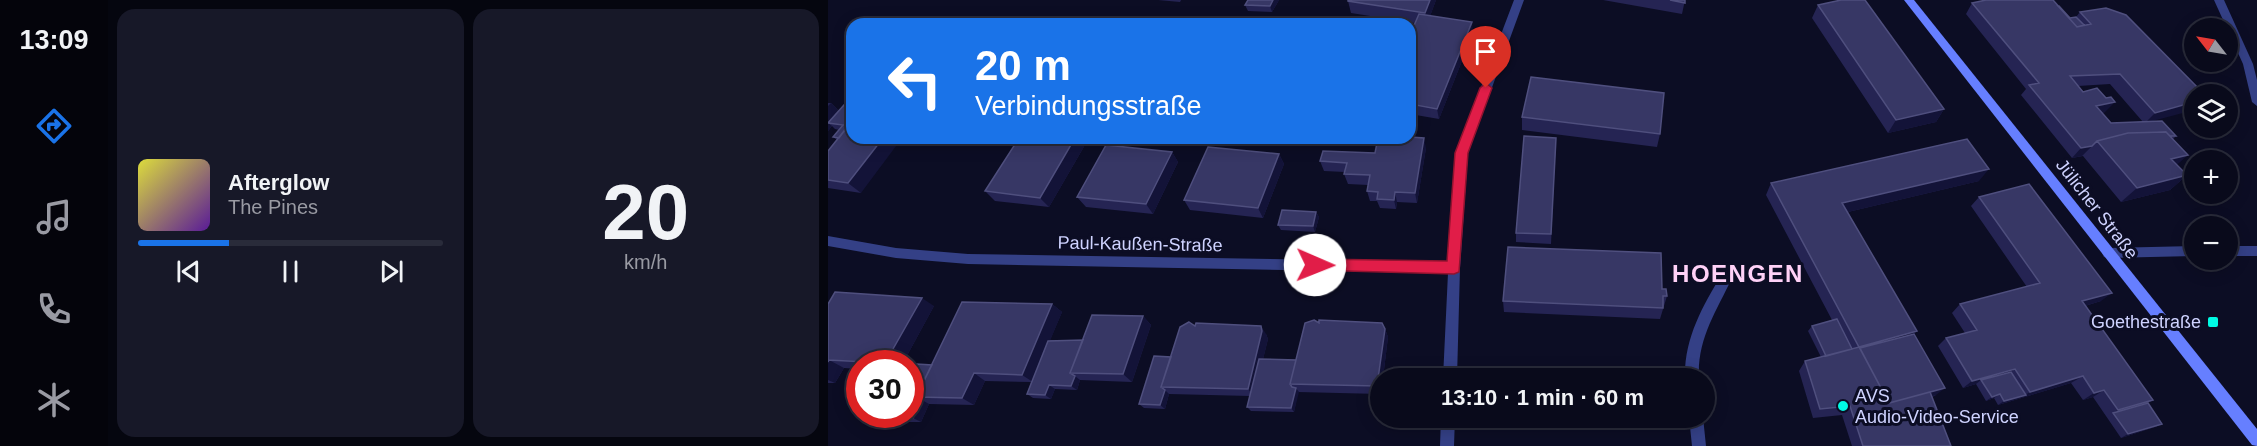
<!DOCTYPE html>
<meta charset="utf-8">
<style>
:root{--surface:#090a1b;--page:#171828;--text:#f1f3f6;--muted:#999aa3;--line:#292b3a;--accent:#1a73e8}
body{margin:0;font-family:Helvetica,sans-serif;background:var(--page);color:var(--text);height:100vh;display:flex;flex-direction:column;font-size:22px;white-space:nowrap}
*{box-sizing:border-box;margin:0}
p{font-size:20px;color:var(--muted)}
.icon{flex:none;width:33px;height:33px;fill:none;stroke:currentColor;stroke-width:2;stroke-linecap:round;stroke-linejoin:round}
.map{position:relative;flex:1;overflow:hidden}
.panel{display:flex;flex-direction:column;gap:9px;padding:9px;background:#05060f;width:720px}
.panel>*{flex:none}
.guide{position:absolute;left:18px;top:18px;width:570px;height:126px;border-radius:18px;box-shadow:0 3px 15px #0003,0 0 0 2px var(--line);background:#1a73e8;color:#fff;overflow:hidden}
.needle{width:39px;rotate:301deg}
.controls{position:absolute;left:1356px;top:18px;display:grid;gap:12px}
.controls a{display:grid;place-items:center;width:54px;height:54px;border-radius:50%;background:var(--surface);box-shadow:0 3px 15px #0003,0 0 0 2px var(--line);font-size:30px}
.speed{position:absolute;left:18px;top:350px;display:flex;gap:12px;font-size:30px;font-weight:700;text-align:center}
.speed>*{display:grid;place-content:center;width:78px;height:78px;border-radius:50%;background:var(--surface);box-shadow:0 3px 15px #0003,0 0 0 2px var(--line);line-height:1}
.speed .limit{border:9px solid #d22;background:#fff;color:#111}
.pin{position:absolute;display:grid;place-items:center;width:51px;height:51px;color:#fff;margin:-62px -26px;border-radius:50% 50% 50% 0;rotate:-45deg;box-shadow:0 0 6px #0007}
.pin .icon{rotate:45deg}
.me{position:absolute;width:66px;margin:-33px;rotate:91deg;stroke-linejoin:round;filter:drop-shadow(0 0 4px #0008)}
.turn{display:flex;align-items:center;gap:21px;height:126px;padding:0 30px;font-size:27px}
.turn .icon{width:78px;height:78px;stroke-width:2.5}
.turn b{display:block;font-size:42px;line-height:51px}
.panel .widget{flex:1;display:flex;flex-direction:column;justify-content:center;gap:9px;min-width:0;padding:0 21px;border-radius:18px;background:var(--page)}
.panel .dial{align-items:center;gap:0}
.dial b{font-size:78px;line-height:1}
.song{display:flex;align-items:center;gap:18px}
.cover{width:72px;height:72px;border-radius:9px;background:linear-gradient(135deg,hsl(60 70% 55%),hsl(270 70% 35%))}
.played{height:6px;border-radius:3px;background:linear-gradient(90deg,var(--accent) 30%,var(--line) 30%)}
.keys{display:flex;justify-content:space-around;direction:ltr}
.panel .tiles{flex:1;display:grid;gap:9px;grid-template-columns:repeat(2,1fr)}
.trip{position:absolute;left:542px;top:368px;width:345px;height:60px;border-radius:30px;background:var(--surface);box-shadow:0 3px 15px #0003,0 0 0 2px var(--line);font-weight:800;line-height:60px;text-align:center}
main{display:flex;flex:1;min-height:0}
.tab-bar{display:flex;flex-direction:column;width:108px;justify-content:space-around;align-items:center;background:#04040b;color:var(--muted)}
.tab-bar .icon{width:42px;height:42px}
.tab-bar .active{color:var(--accent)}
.tab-bar b{font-size:27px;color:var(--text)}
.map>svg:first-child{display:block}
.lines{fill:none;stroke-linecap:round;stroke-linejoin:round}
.lane{fill:#344086;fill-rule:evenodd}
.street{fill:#344086;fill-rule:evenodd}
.secondary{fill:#667fff;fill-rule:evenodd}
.wall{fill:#252453;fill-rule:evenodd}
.shaded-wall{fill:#131338}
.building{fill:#373765;stroke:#4f4f7e;stroke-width:1.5}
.route{fill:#e11d48;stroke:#92132f;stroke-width:1.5}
.poi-dot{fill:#00fae4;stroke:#0c0d24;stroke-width:2}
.labels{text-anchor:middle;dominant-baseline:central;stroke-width:6;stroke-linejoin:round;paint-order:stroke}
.street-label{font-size:18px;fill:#cfd3ff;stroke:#0c0d24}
.poi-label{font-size:18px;fill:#cfd3ff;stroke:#0c0d24;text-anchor:end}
.district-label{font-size:24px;font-weight:bold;letter-spacing:1.5px;fill:#ffd1f7;stroke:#0c0d24}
</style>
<main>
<nav class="tab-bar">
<b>13:09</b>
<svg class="icon active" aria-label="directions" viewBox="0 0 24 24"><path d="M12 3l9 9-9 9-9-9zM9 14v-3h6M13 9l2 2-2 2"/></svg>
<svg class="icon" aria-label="music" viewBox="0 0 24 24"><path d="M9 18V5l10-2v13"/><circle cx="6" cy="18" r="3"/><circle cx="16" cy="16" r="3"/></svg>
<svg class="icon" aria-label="phone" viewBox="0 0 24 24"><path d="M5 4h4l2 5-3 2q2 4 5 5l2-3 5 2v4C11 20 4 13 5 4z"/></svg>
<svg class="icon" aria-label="climate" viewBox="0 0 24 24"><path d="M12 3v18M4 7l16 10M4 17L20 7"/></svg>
</nav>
<section class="panel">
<div class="tiles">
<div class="widget">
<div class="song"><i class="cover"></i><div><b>Afterglow</b><p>The Pines</p></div></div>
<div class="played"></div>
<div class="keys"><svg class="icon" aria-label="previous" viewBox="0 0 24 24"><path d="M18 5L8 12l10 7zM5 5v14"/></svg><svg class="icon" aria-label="pause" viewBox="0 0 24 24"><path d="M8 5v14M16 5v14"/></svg><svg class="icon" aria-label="next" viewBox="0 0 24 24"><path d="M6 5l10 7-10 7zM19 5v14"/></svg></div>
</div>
<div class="widget dial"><b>20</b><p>km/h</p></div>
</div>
</section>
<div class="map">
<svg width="1429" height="446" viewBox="0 0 1429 446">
<rect width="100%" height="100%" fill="#0c0d24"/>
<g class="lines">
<path class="lane" d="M1386,0H1396L1425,64L1429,80V106L1424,102L1415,64Z
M1366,246V256L1280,258L1276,257L1274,253L1276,249L1280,248Z
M1400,246H1429V256H1400Z
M898,272L902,274L904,278C888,312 869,339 871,378H857C856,339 874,307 894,274Z
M861,417H875L878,446H864Z"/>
<path class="street" d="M686,0H696L640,153L632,268L629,378H615L620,273L140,264L68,258L0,246V236L68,248L140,254L620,262L628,153Z
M613,417H627L626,446H612Z"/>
<path class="secondary" d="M1076,0H1086L1429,429V446L1424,445Z"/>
</g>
<path class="wall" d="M330,0H353L352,2Z
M451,0L444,12L420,11L417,5Z
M608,0L602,16L645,33L611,119L582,114V35L587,23L523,13L520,1Z
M775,0H857L854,14Z
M1144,3L1242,18L1248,17L1252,12L1376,94L1324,121L1348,136L1345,139L1349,165L1359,175L1342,190L1293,202L1255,156L1244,158L1193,95L1198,89L1138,14ZM1282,84L1315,122L1283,123L1274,113L1277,112L1250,86Z
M990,5L1116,109L1108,122L1060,133L984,18Z
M0,103H3L11,111L33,193L0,188V151L9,140L5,137L11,130L7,129L4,126L0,131Z
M694,117L832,134L829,147L694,130Z
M191,138H261L221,207L167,201L157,191Z
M728,138L723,244L688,242V233Z
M598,148L589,203L569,202L568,209L552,208L549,201H542L539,191L540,185L520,184L516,174L517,172L496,171L492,161L547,153Z
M344,152L350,162L325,214L258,207L249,197Z
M451,154L456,164L435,218L362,210L356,200Z
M1151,181L1020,212L1086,334L1108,395L1104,397L1123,446H1024L1014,415L985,418L971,371L977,361L993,357L980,331L984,326L1004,320L938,195L943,183Z
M1151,197L1273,301L1257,306L1325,400L1320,403L1334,424L1327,427L1293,438L1265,397L1255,400L1243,383L1170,405L1166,398L1158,401L1148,384L1135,388L1110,346L1118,338L1137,333L1124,313L1132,304L1199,287L1143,206Z
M488,212L491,217L487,232L453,230L450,225Z
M834,289L839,296L832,319L676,312L675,301Z
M0,304L106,306L75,363H32V369L16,368L7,383H0Z
M224,304L234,312L222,340H255L315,316L323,325L304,382L252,380L249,390L227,389L223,399L205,398L199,394L203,382L157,381L146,405L101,404L93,422H70L62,418L104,365Z
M491,323L557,329L560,337L555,378H552V394L470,392L466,412L423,411L419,407L422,396L341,394L337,409L316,408L311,404L343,357L367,326L438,334L440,339L435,359L468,360Z"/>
<path class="shaded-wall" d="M445,0H451L444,12L442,6Z
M602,0H608L599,24L597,13Z
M644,22L645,33L611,119L609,109Z
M1287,102L1277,112L1259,116L1268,106Z
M1366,102V110L1317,123L1327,113Z
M3,103L14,114L0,123L4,126L0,131V106Z
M1116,109L1108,122L1060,133L1068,120Z
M55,138H74L33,193L20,183Z
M247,138H261L221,207L212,198Z
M596,138L598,148L589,203L587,193Z
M1264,146L1254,156L1244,158L1253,148Z
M344,152L350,162L325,214L318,204Z
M451,154L456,164L435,218L430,208Z
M1360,155L1343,170V159Z
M1161,169L1151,181L1007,215L1014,203Z
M1359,175L1342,190L1293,202L1309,188Z
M567,192L569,202L568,209L566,200Z
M488,212L491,217L487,232L485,226Z
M1284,293L1273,301L1243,310L1254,301Z
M94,298L106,306L75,363H57Z
M224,304L234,312L205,382L194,375Z
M315,316L323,325L304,382L295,374Z
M433,326L438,334L440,339L426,396L420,389Z
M557,329L560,337L555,378H552V393L549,386Z
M1089,331L1080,341L1032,354L1031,347Z
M1,360L16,368L7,383L0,380V362Z
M1187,369L1177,376L1153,380L1148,384L1135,388L1144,381Z
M146,373L157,381L146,405L134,398Z
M247,376L252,380L249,390L243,386Z
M1255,376L1243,383L1170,405L1176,401L1197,395L1202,392Z
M221,385L227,389L223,399L217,395Z
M468,388L471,392L466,412L463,408Z
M1117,388L1108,395L1052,412L1059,405Z
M337,390L341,394L337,409L332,405Z
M1276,390L1265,397L1255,400L1266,393Z
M1172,394L1166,398L1158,401L1164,397Z
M94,400L101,404L93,422L85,418Z
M1325,400L1312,407L1285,413L1290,410Z
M1334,424L1327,427L1293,438L1300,434Z"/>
<path class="building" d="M420,0H445L442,6L417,5Z
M520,0H602L597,13L520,1Z
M842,0H857V3Z
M1013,0H1037L1116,109L1068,120L990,5Z
M1158,0H1225L1249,27L1263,24L1252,12L1278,8L1298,15L1376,94H1366V102L1327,113L1292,74L1242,76L1255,92L1269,88L1278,98L1283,97L1287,102L1268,106L1283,123L1334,121L1348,136H1342L1338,132L1300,133L1269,141L1264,146L1253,148L1201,85L1211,83L1144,3Z
M1230,6H1231L1242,18L1248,17L1256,25L1249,27Z
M591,14L644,22L609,109L582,104V35Z
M703,77L836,93L832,134L694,117Z
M24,96V121L11,138L5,137L15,125L0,123Z
M24,121V138H55L20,183L0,180V151Z
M1338,132L1360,155L1343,159L1359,175L1309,188L1269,141L1300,133Z
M696,136L728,138L723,234L688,233Z
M582,137L596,138L587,193L567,192L566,200L549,199L550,192L539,191L542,175L516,174L519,163L492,161L495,151L547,153L550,138H582Z
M191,138H247L212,198L157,191Z
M1139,139L1161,169L1014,203L1089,331L1031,347L943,183Z
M278,145L344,152L318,204L249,197Z
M380,147L451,154L430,208L356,200Z
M1201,184L1284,293L1254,301L1325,400L1290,410L1276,390L1266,393L1255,376L1202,392L1187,369L1144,381L1118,338L1149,330L1132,304L1212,283L1151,197Z
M454,210L488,212L485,226L450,225Z
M680,247L833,253L834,289H838L839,296H835V308L675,301Z
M7,292L94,298L57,363L1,360L0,362V304Z
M134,302L224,304L194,375L146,373L134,398L88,397Z
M264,315L315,316L295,374L242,373Z
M1009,319L1024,349L998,356L984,326Z
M486,320L491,323V320L554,323L557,329L549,386L462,384L477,323Z
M361,322L367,326L368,323L433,326L434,331L420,389L333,387L352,327Z
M1086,334L1117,388L1061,403L1032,348Z
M255,340L242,373L247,376L243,386L221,385L217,395L199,394L220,341Z
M1031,347L1061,403L1102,392L1123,446H1035L1022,406L992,409L977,361Z
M326,356L343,357L333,387L337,390L332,405L311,404Z
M431,359L468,360L462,384L464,387L468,388L463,408L419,407Z
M88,364L104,365L88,397L94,400L85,418H62L64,414H82V377Z
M1183,372L1198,395L1176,401L1172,394L1164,397L1153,380Z
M1320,403L1334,424L1300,434L1285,413Z"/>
<path class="route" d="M658,83L664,88L640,153L631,272L626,274L482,270L480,265L482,261L487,259L619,261L627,153L652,88Z"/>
<g class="poi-dot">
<rect x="1379" y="316" width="12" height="12" rx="3"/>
<circle cx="1015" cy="406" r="6"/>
</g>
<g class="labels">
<g class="street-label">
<text transform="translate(1269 209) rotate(52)">Jülicher Straße</text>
<text transform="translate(312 244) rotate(1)">Paul-Kaußen-Straße</text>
</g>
<g class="poi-label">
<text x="1373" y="322">Goethestraße</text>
<text x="1027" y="396" text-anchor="start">AVS<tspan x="1027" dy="21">Audio-Video-Service</tspan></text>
</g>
<g class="district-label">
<text x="910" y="273">HOENGEN</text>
</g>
</g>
</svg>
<div class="controls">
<a><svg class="needle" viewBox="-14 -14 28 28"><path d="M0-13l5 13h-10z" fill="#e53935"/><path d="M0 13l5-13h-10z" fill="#999aa3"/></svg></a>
<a><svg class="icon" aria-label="layers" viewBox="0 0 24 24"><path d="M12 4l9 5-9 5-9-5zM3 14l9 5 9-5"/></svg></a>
<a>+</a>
<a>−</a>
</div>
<div class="speed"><div class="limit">30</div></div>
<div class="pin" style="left:658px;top:88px;background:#d93025"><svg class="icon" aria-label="arrive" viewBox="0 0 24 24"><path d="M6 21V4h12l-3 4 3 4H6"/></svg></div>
<svg class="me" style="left:487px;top:265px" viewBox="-20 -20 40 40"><circle r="19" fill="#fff"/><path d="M0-13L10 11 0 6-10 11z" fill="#e11d48"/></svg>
<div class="trip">13:10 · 1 min · 60 m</div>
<div class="guide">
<div class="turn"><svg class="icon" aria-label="left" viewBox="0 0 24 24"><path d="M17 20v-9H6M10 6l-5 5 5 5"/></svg><div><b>20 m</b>Verbindungsstraße</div></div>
</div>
</div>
</main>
